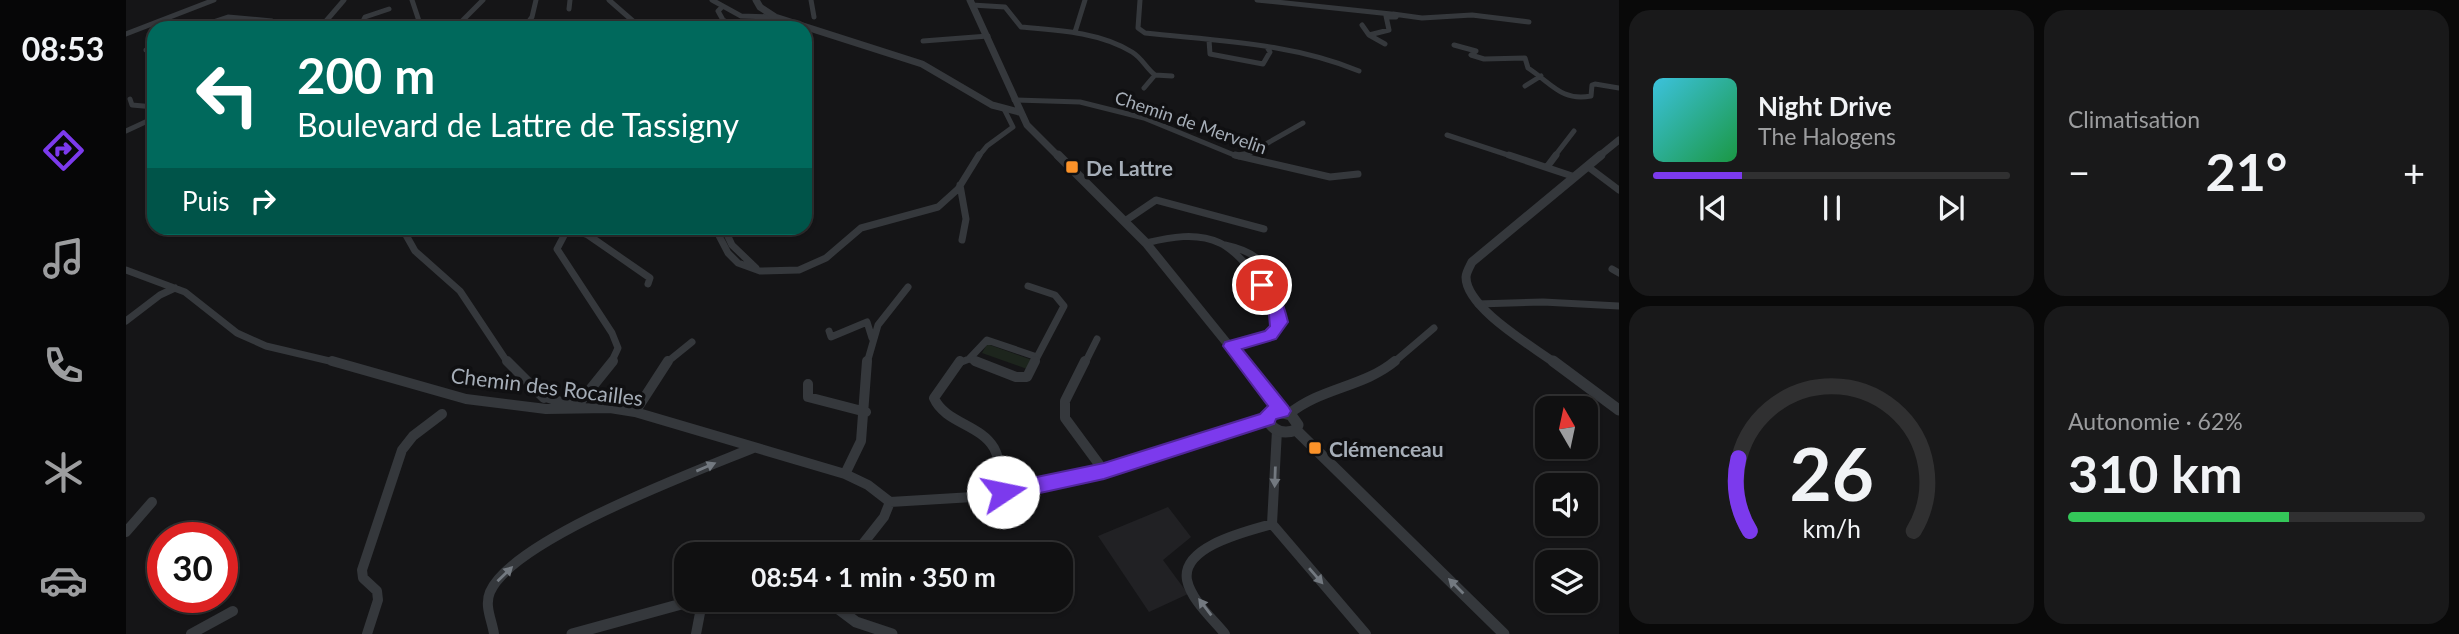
<!DOCTYPE html>
<html lang="fr">
<meta charset="utf-8">
<style>
:root{--surface:#101011;--page:#19191a;--text:#f1f3f6;--muted:#9c9d9f;--line:#303031;--accent:#7c3aed}
body{margin:0;font-family:Lato,sans-serif;background:var(--page);color:var(--text);height:100vh;display:flex;flex-direction:column;font-size:26px;white-space:nowrap}
*{box-sizing:border-box;margin:0}
p{font-size:23px;color:var(--muted)}
.icon{flex:none;width:38px;height:38px;fill:none;stroke:currentColor;stroke-width:2;stroke-linecap:round;stroke-linejoin:round}
.map{position:relative;flex:1;overflow:hidden}
.details{display:flex;flex-direction:column;gap:10px;padding:10px;background:#090909;width:840px}
.details>*{flex:none}
.hud{position:absolute;left:21px;top:21px;width:665px;height:214px;border-radius:21px;box-shadow:0 2px 5px #0004,0 0 0 2px var(--line);background:#00695c;color:#fff;overflow:hidden}
.needle{width:46px;rotate:351deg}
.tools{position:absolute;left:1409px;top:396px;display:grid;gap:14px}
.tools a{display:grid;place-items:center;width:63px;height:63px;border-radius:14px;background:var(--surface);box-shadow:0 2px 5px #0004,0 0 0 2px var(--line);font-size:35px}
.speed{position:absolute;left:21px;top:522px;display:flex;gap:14px;font-size:35px;font-weight:700;text-align:center}
.speed>*{display:grid;place-content:center;width:91px;height:91px;border-radius:50%;background:var(--surface);box-shadow:0 2px 5px #0004,0 0 0 2px var(--line);line-height:1}
.speed .limit{border:10px solid #d22;background:#fff;color:#111}
.pin{position:absolute;display:grid;place-items:center;width:60px;height:60px;color:#fff;margin:-30px;border:4px solid #fff;border-radius:50%;box-shadow:0 2px 7px #0007}
.me{position:absolute;width:77px;margin:-38px;rotate:79deg;stroke-linejoin:round;filter:drop-shadow(0 0 5px #0008)}
.turn{display:flex;align-items:center;gap:24px;height:147px;padding:0 35px;font-size:32px}
.turn .icon{width:91px;height:91px;stroke-width:2.5}
.turn b{display:block;font-size:49px;line-height:60px}
.then{display:flex;align-items:center;height:66px;padding:0 35px;background:#0003;gap:14px;font-size:26px}
.big{font-size:52px;font-weight:700;line-height:1.1}
.details .widget{flex:1;display:flex;flex-direction:column;justify-content:center;gap:10px;min-width:0;padding:0 24px;border-radius:21px;background:var(--page)}
.details .dial{align-items:center;gap:0}
.dial svg{height:182px;overflow:visible;fill:none;stroke:var(--line);stroke-width:7;stroke-linecap:round;text-anchor:middle}
.dial text{fill:var(--text);stroke:none}
.song{display:flex;align-items:center;gap:21px}
.cover{width:84px;height:84px;border-radius:10px;background:linear-gradient(135deg,hsl(190 70% 55%),hsl(140 70% 35%))}
.played{height:7px;border-radius:4px;background:linear-gradient(90deg,var(--accent) 25%,var(--line) 25%)}
.keys{display:flex;justify-content:space-around;direction:ltr}
.heat{display:flex;justify-content:space-between;align-items:center;font-size:38px;direction:ltr}
.charge{height:10px;border-radius:5px;background:linear-gradient(90deg,#34c759 62%,var(--line) 0)}
.details .tiles{flex:1;display:grid;gap:10px;grid-template-columns:repeat(2,1fr)}
.trip{position:absolute;left:548px;top:542px;width:399px;height:70px;border-radius:21px;background:var(--surface);box-shadow:0 2px 5px #0004,0 0 0 2px var(--line);font-weight:700;line-height:70px;text-align:center}
main{display:flex;flex:1;min-height:0}
.tab-bar{display:flex;flex-direction:column;width:126px;justify-content:space-around;align-items:center;background:#060607;color:var(--muted)}
.tab-bar .icon{width:49px;height:49px}
.tab-bar .on{color:var(--accent)}
.tab-bar b{font-size:32px;color:var(--text)}
.map>svg:first-child{display:block}
.built{fill:#212124}
.green{fill:#1d251d}
.lines{fill:none;stroke-linecap:round;stroke-linejoin:round}
.minor-far2{stroke:#35383c;stroke-width:5}
.minor-far1{stroke:#35383c;stroke-width:7}
.minor{stroke:#35383c;stroke-width:10}
.tertiary-far2{stroke:#35383c;stroke-width:7}
.tertiary-far1{stroke:#35383c;stroke-width:9}
.tertiary{stroke:#35383c;stroke-width:11}
.oneway{fill:#737980}
.route{fill:#7c3aed;stroke:#51269a;stroke-width:2}
.poi-dot{fill:#fb9229;stroke:#101012;stroke-width:2.5}
.labels{text-anchor:middle;dominant-baseline:central;stroke-width:7;stroke-linejoin:round;paint-order:stroke}
.far-street-label{font-size:18px;fill:#a6aeb8;stroke:#101012}
.poi-label{font-size:21px;font-weight:bold;fill:#a6aeb8;stroke:#101012;text-anchor:start}
.street-label{font-size:21px;fill:#a6aeb8;stroke:#101012}
</style>
<main>
<nav class="tab-bar">
<b>08:53</b>
<svg class="icon on" aria-label="directions" viewBox="0 0 24 24"><path d="M12 3l9 9-9 9-9-9zM9 14v-3h6M13 9l2 2-2 2"/></svg>
<svg class="icon" aria-label="music" viewBox="0 0 24 24"><path d="M9 18V5l10-2v13"/><circle cx="6" cy="18" r="3"/><circle cx="16" cy="16" r="3"/></svg>
<svg class="icon" aria-label="phone" viewBox="0 0 24 24"><path d="M5 4h4l2 5-3 2q2 4 5 5l2-3 5 2v4C11 20 4 13 5 4z"/></svg>
<svg class="icon" aria-label="climate" viewBox="0 0 24 24"><path d="M12 3v18M4 7l16 10M4 17L20 7"/></svg>
<svg class="icon" aria-label="car" viewBox="0 0 24 24"><path d="M5 17H2v-5l4-1 3-4h7l3 4 3 1v5h-3M9 17h6M6 11h13"/><circle cx="7" cy="17" r="2"/><circle cx="17" cy="17" r="2"/></svg>
</nav>
<div class="map">
<svg width="1493" height="634" viewBox="0 0 1493 634">
<rect width="100%" height="100%" fill="#151517"/>
<path class="built" d="M1042,507L1065,537L1037,560L1062,594L1023,612L972,536Z"/>
<path class="green" d="M861,344L906,360L901,369L856,353Z"/>
<g class="lines">
<path class="minor-far2" d="M286,0L295,27
M483,0L515,28
M586,0L615,16L649,17
M685,0L688,17
M1014,0L1012,28L1019,33C1092,41 1165,43 1233,71
M1131,0L1265,14L1270,17H1261V14
M846,5L879,7L895,27C931,30 974,32 1006,52C1016,58 1020,68 1029,75L1018,88
M595,8L592,11L597,20L611,28
M443,9L444,0
M1267,14L1296,18L1346,15L1403,22
M1236,25L1243,35L1263,30L1260,16
M231,27L250,25
M69,28L102,17L146,21L139,28
M194,28L218,0
M225,28L236,23L239,17L263,9
M329,28L357,0
M398,28L406,17L410,0
M438,28L455,24L463,28
M949,32L959,0
M0,34L88,0
M1243,35L1259,44
M1083,40L1084,54L1137,64L1144,52L1141,47
M797,41L862,36
M1328,45L1350,51L1345,55L1358,59L1399,58L1402,68C1425,83 1436,102 1465,96L1466,85L1469,84L1493,88
M20,50H28
M1029,75L1046,76
M1399,86L1415,76
M4,99L6,105L28,107
M888,100L954,102L1018,118L1113,157
M0,131L28,118
M1321,135L1388,157
M1112,155L1124,153L1177,123
M852,157L861,146L887,127L878,109
M1428,157L1448,131"/>
<path class="minor-far1" d="M1109,155L1204,177L1232,174
M1383,155L1449,177
M1461,166L1493,190
M1421,167L1430,155
M834,185L840,219L836,240
M999,221L1030,200L1138,229
M276,228L289,251L334,291L382,363
M442,228L431,249L486,333L492,348L485,363
M443,228L462,235L524,278L522,284
M589,228L602,253L612,263L634,271L673,270L700,258L735,228L812,207L832,189L853,155
M598,228L606,245L630,268
M1020,243C1044,237 1071,232 1094,243C1114,252 1163,307 1150,329C1142,342 1118,344 1105,346
M1099,245C1132,252 1149,267 1149,302
M1486,269L1493,273
M0,270L59,292L111,333L140,346L212,363
M902,286L929,295L938,306L908,363
M1352,304L1417,302L1493,306
M0,321L34,295L49,288
M703,331L705,337L741,322L746,338
M843,359L861,340L911,357
M540,363L566,342
M741,363L752,325L782,287
M833,363L843,359L854,363
M959,363L971,339
M1267,363L1308,328"/>
<path class="minor" d="M206,361L340,399L420,409L484,408L509,412L719,474L742,485L764,502
M381,361L418,398
M834,361L808,398C819,423 854,424 868,448C875,461 875,478 877,492
M849,361L890,377H901L909,361
M959,361L939,401V418L978,471
M682,384V397L740,412
M417,396L450,407L487,361
M509,412L542,361
M1163,414C1194,388 1238,387 1269,361
M1151,430L1146,524L1240,634
M719,474L735,441L741,361
M764,502L847,497L953,478L1141,419
M0,532L26,502
M728,555L758,517L764,502
M685,600L695,604L702,600
M65,634L107,611
M241,634L252,600L251,591L237,578L236,570L276,450L287,436L316,414
M368,634C366,620 358,606 364,592C387,539 571,471 627,448
M570,634L574,613L572,600
M1099,634C1087,619 1065,600 1061,580C1055,546 1122,531 1146,524"/>
<path class="tertiary-far2" d="M630,0L634,7L649,17L796,64L866,105L893,112
M844,0L901,125L933,157
M1472,157L1493,140"/>
<path class="tertiary-far1" d="M932,155L1020,243L1117,363
M1429,363C1406,346 1340,308 1340,277C1340,273 1344,266 1346,262L1475,155"/>
<path class="tertiary" d="M1116,361L1156,411
M1427,361L1493,410
M1147,411L1165,415L1172,425L1170,430C1157,435 1147,431 1141,419Z
M1170,430L1378,634
M702,601L730,622L766,634
M446,634L570,600"/>
</g>
<defs><path id="oneway-solid" d="M-6-.8H1V-3.2L6.5 0L1 3.2V.8H-6Z" transform="scale(1.75)"/></defs>
<g class="oneway">
<use href="#oneway-solid" transform="translate(580 467) rotate(-23)"/>
<use href="#oneway-solid" transform="translate(1149 477) rotate(92)"/>
<use href="#oneway-solid" transform="translate(379 574) rotate(-44)"/>
<use href="#oneway-solid" transform="translate(1190 576) rotate(49)"/>
<use href="#oneway-solid" transform="translate(1330 586) rotate(-135)"/>
<use href="#oneway-solid" transform="translate(1079 607) rotate(-127)"/>
</g>
<path class="route" d="M1136,280C1153,286 1158,306 1162,322L1150,339L1116,349L1162,406L1165,411L1162,416L1150,419L1148,424L978,479L877,501L871,498L868,492L871,487L877,484L978,463L1134,414L1142,406L1097,346L1099,342L1139,331L1144,326L1142,303L1128,285Z"/>
<g class="poi-dot">
<rect x="939" y="160" width="14" height="14" rx="3.5"/>
<rect x="1182" y="441" width="14" height="14" rx="3.5"/>
</g>
<g class="labels">
<g class="far-street-label">
<text transform="translate(1065 122) rotate(19)">Chemin de Mervelin</text>
</g>
<g class="poi-label">
<text x="960" y="167">De Lattre</text>
<text x="1203" y="448">Clémenceau</text>
</g>
<g class="street-label">
<text transform="translate(421 386) rotate(7)">Chemin des Rocailles</text>
</g>
</g>
</svg>
<div class="tools">
<a><svg class="needle" viewBox="-14 -14 28 28"><path d="M0-13l5 13h-10z" fill="#e53935"/><path d="M0 13l5-13h-10z" fill="#9c9d9f"/></svg></a>
<a><svg class="icon" aria-label="sound" viewBox="0 0 24 24"><path d="M4 9h4l5-4v14l-5-4H4zM17 9q2 3 0 6"/></svg></a>
<a><svg class="icon" aria-label="layers" viewBox="0 0 24 24"><path d="M12 4l9 5-9 5-9-5zM3 14l9 5 9-5"/></svg></a>
</div>
<div class="speed"><div class="limit">30</div></div>
<div class="pin" style="left:1136px;top:285px;background:#d93025"><svg class="icon" aria-label="arrive" viewBox="0 0 24 24"><path d="M6 21V4h12l-3 4 3 4H6"/></svg></div>
<svg class="me" style="left:877px;top:492px" viewBox="-20 -20 40 40"><circle r="19" fill="#fff"/><path d="M0-13L10 11 0 6-10 11z" fill="#7c3aed"/></svg>
<div class="trip">08:54 · 1 min · 350 m</div>
<div class="hud">
<div class="turn"><svg class="icon" aria-label="left" viewBox="0 0 24 24"><path d="M17 20v-9H6M10 6l-5 5 5 5"/></svg><div><b>200 m</b>Boulevard de Lattre de Tassigny</div></div>
<div class="then">Puis<svg class="icon" aria-label="right" viewBox="0 0 24 24"><path d="M7 20v-9h11M14 6l5 5-5 5"/></svg></div>
</div>
</div>
<section class="details">
<div class="tiles">
<div class="widget">
<div class="song"><i class="cover"></i><div><b>Night Drive</b><p>The Halogens</p></div></div>
<div class="played"></div>
<div class="keys"><svg class="icon" aria-label="previous" viewBox="0 0 24 24"><path d="M18 5L8 12l10 7zM5 5v14"/></svg><svg class="icon" aria-label="pause" viewBox="0 0 24 24"><path d="M8 5v14M16 5v14"/></svg><svg class="icon" aria-label="next" viewBox="0 0 24 24"><path d="M6 5l10 7-10 7zM19 5v14"/></svg></div>
</div>
<div class="widget"><p>Climatisation</p>
<div class="heat"><a>−</a><b class="big">21°</b><a>+</a></div>
</div>
<div class="widget dial"><svg viewBox="0 0 100 80">
<path d="M14 69A42 42 0 1 1 86 69"/>
<path d="M14 69A42 42 0 0 1 9 37" stroke="#7c3aed"/>
<text x="50" y="56" font-size="32" font-weight="700">26</text>
<text x="50" y="72" font-size="11">km/h</text>
</svg></div>
<div class="widget"><p>Autonomie · 62%</p><b class="big">310 km</b><div class="charge"></div></div>
</div>
</section>
</main>
